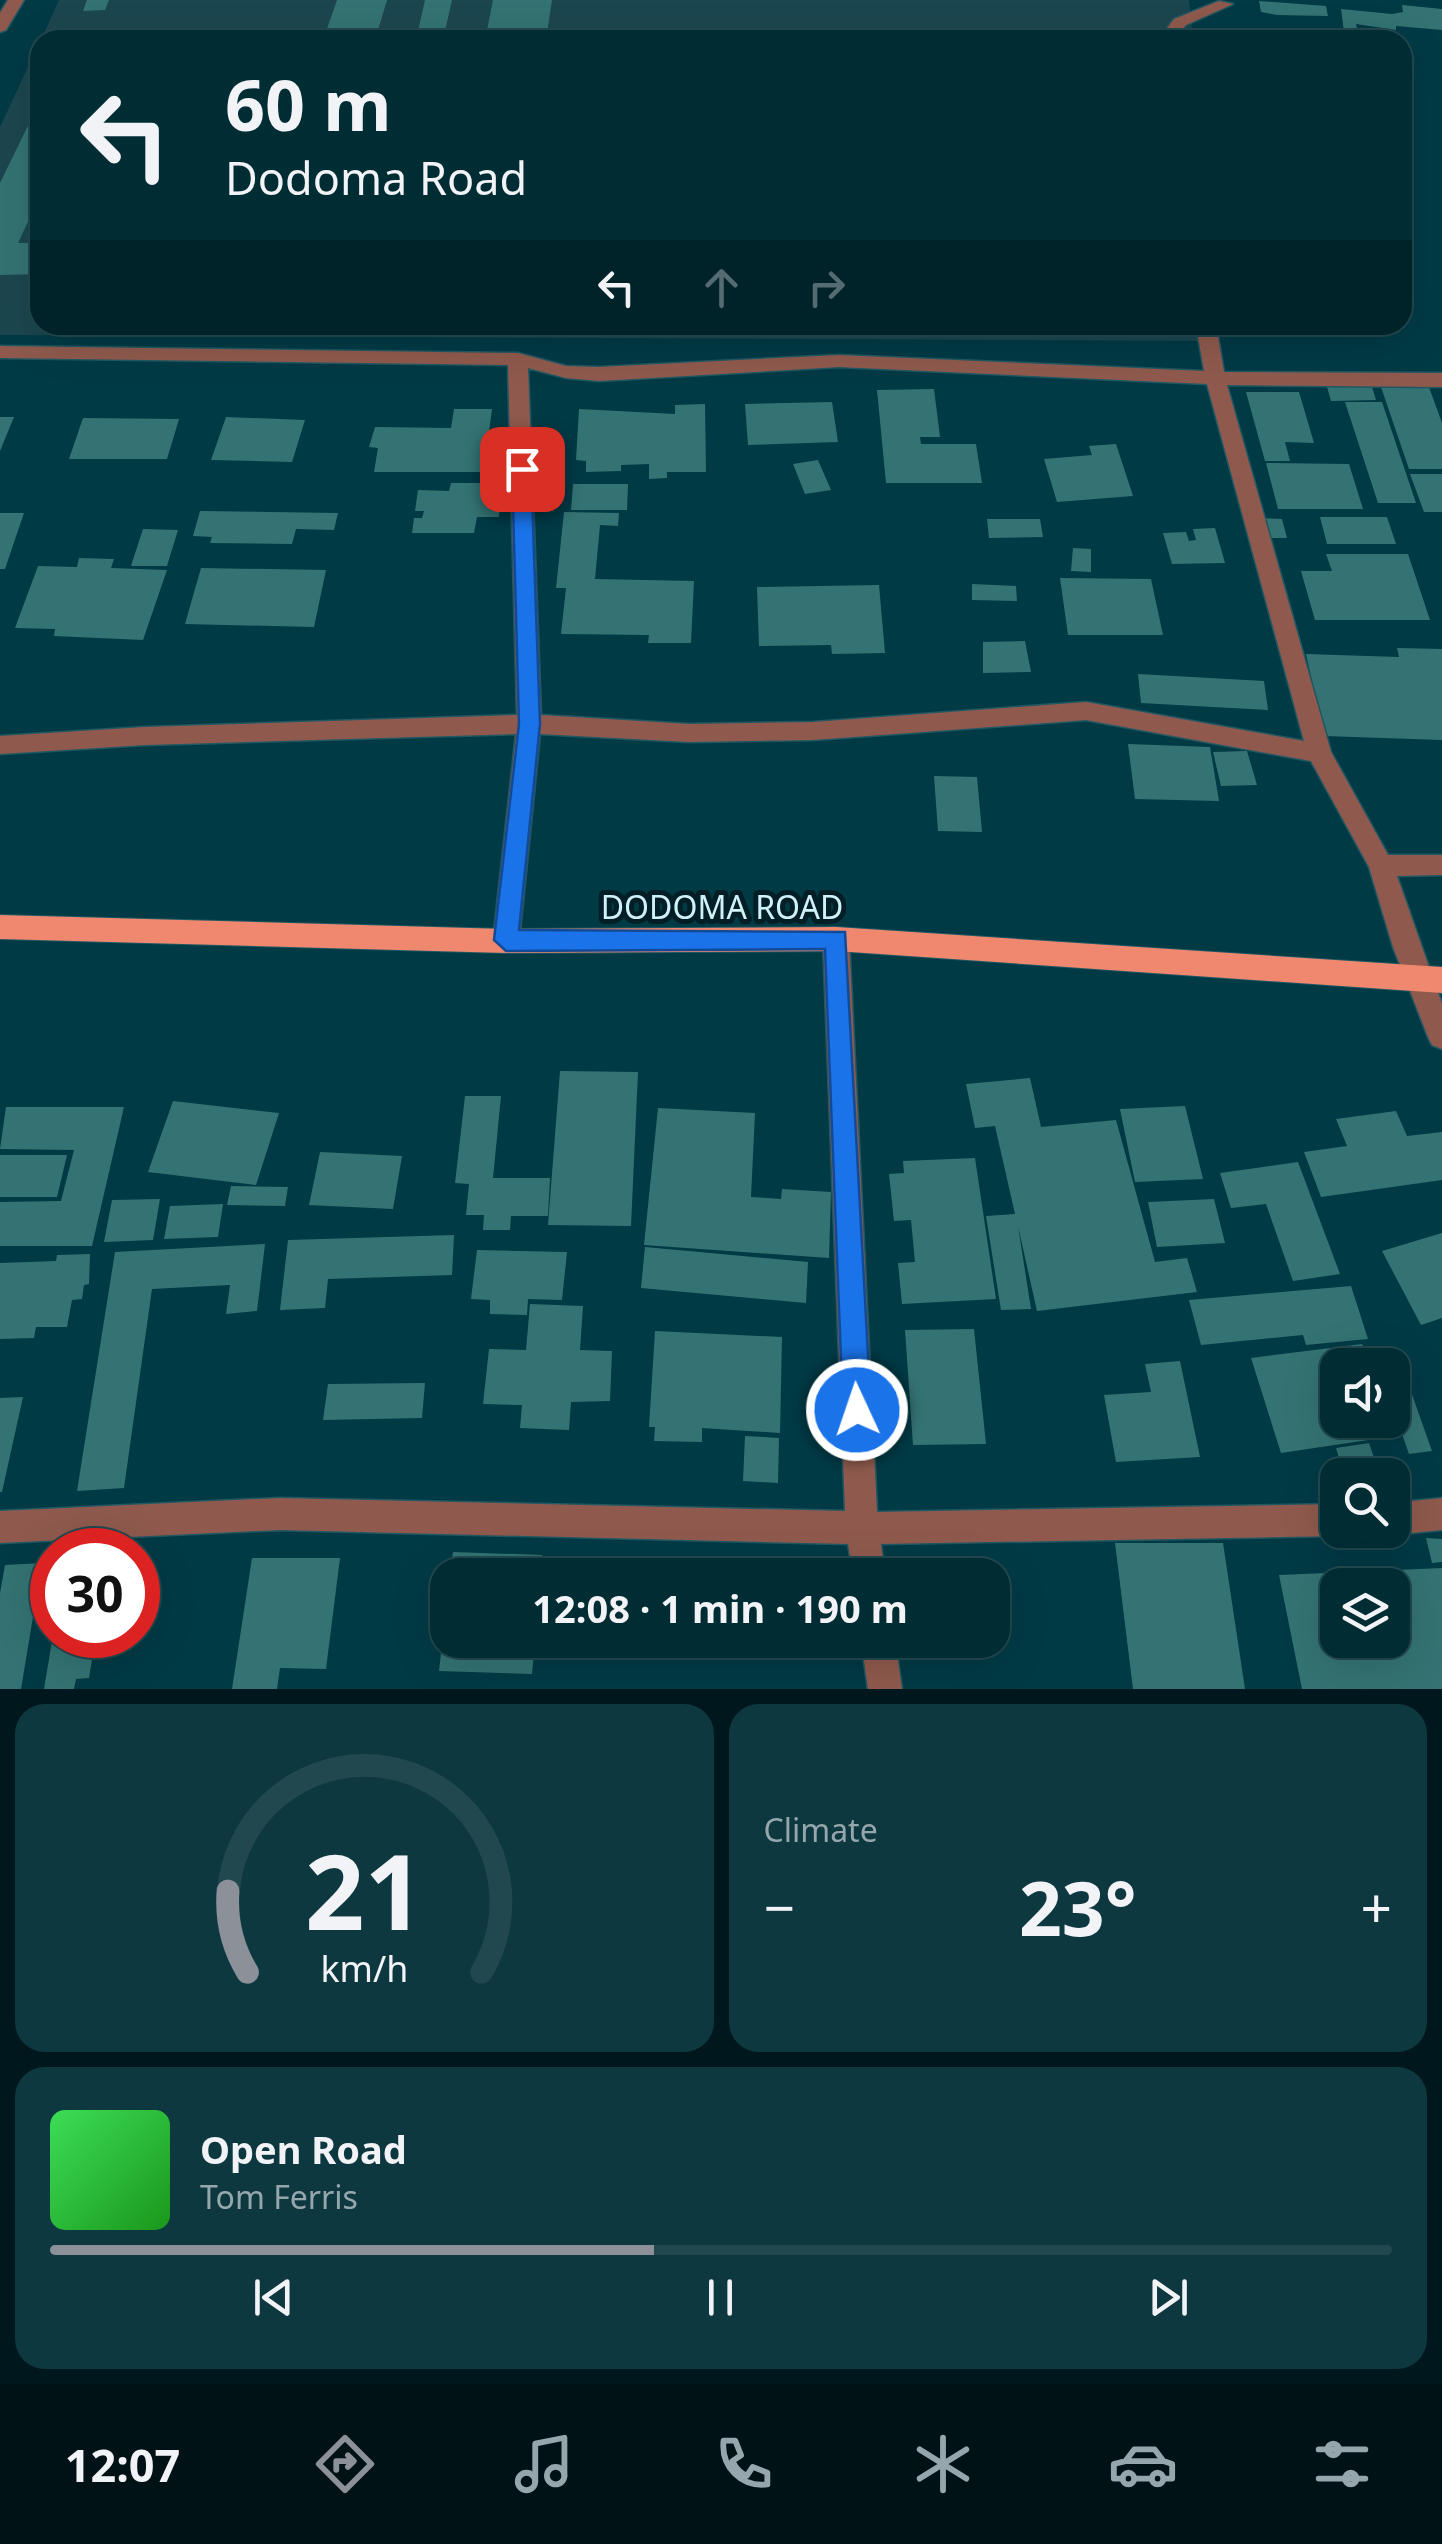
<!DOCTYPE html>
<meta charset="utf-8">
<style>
:root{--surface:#002c34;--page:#0e3840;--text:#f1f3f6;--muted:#95a7ac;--line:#22484f;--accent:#8c9099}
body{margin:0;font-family:"Noto Sans",sans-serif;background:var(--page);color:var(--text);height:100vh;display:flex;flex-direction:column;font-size:38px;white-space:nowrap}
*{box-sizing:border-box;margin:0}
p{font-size:32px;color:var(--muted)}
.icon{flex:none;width:55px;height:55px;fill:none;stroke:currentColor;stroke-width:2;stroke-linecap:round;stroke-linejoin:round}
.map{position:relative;height:1689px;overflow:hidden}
.side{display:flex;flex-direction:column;gap:15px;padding:15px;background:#00181d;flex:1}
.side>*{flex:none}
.hud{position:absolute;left:30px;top:30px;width:1382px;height:305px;border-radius:30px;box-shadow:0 10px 40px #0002,0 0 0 2px var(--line);background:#002c34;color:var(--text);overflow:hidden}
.buttons{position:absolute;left:1320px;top:1348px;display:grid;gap:20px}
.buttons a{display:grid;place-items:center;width:90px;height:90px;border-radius:20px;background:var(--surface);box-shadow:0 10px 40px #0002,0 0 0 2px var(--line);font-size:50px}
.speed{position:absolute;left:30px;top:1528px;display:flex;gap:20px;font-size:50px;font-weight:700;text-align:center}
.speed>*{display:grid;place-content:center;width:130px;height:130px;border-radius:50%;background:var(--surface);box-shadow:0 10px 40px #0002,0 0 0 2px var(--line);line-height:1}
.speed .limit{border:15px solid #d22;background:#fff;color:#111}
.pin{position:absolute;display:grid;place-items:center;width:85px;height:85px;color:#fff;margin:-42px;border-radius:20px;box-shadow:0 5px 15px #0006}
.me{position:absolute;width:110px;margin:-55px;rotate:357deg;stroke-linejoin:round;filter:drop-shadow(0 0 8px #0008)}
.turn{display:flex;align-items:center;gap:35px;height:210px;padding:0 30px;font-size:45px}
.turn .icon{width:130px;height:130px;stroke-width:2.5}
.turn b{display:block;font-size:70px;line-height:85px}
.lanes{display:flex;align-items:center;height:95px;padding:0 30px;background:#0003;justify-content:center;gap:50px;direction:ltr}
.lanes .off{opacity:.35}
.big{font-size:75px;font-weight:700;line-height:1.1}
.side .card{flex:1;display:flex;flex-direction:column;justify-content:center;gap:15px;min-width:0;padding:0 35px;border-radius:30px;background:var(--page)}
.side .dial{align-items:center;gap:0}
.dial svg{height:260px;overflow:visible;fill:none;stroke:var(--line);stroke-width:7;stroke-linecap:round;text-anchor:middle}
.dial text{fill:var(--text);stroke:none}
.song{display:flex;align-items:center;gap:30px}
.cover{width:120px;height:120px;border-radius:15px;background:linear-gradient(135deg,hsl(130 70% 55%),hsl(120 70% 35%))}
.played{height:10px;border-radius:5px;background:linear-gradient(90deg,var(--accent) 45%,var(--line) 45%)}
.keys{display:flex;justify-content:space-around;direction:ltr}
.heat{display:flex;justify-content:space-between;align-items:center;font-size:55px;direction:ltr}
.side .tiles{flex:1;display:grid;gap:15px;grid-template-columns:1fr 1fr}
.card:last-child{grid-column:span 2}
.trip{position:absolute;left:430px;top:1558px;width:580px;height:100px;border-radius:30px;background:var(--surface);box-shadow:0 10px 40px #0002,0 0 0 2px var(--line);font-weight:700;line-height:100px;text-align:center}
.dock{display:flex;height:160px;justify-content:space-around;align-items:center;background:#001215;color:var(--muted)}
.dock .icon{width:70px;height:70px}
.dock .on{color:var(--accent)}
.dock b{font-size:45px;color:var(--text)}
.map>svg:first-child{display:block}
.built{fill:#1c464f}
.building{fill:#347373;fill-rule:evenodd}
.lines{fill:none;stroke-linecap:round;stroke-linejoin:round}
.minor-casing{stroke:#215762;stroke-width:3}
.trunk-casing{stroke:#215762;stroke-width:2}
.minor{fill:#8f5a4d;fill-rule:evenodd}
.trunk{fill:#f0886f;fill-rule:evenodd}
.route{fill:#1a73e8;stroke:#114b97;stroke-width:2.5}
.labels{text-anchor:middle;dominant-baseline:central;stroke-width:10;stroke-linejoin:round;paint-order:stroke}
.street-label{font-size:32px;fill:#d0f1f9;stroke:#031f25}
</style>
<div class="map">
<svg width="1442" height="1689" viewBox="0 0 1442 1689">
<rect width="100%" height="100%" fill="#003a45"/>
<path class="built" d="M59,0H1189L1193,40H41Z
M40,41V325H1218L1220,341L0,335V127Z"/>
<path class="building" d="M87,0H109L105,10L83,11Z
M337,0H387L375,40H323Z
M425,0H452L443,40H416Z
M493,0H552L546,40H485Z
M1259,1L1326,6L1328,16L1277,15L1261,12Z
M1402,5L1442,9V30L1396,26V30L1356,24L1358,33L1344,32L1341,9L1392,14L1403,12Z
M40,101V196L18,243H40V274L0,275V183Z
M1327,387H1372L1376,400L1331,401Z
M1381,387H1429L1442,423V469H1409Z
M934,389L940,437H920L921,444H976L982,483H886L877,390Z
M1246,392H1299L1314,443L1285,442L1290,461H1265Z
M832,402L838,442L748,445L745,404Z
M1345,402H1382L1416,503H1378Z
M705,404L706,472H667V478L649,479V464L621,465V471L586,472V461L576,460L579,409L675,414V405Z
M454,409H492L484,472H374L378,448L369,447L375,427L451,428Z
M0,417H14L0,451Z
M226,417L305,420L292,462L211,460Z
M83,418L179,419L167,459H69Z
M1116,444L1133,496L1057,502L1044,459L1092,455L1089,446Z
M818,460L831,490L805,494L793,464Z
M1266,463L1349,464L1363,509H1278Z
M1410,474H1442V512H1424Z
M451,483H495L493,501H500L499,517H477L474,533H412L414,518H422L424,511H415L418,490L449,491Z
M573,484H628L627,510H571Z
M200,511L338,513L334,530L296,529L292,544L210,543L212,537L193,536Z
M564,512L619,513L618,526L600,525L595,579L694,581L691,643H648L649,635L561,634L566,588H556Z
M0,513H24L5,569H0Z
M1320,517H1387L1396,544H1327Z
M1259,518L1282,519L1287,538H1264Z
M987,519H1040L1043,537L989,538Z
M1215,528L1225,563L1172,564L1163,533L1186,532L1189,541L1196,540L1193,529Z
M143,529L178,530L167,566H131Z
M1073,548L1091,549V572L1071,571Z
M1326,554H1408L1430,620H1315L1301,571H1332Z
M79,558L114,559L111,568L167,570L143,640L54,636L55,629L15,628L38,566L77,567Z
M201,568L326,570L314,627L185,624Z
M1060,578L1151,579L1163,635H1068Z
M972,584L1016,586L1017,601L972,600Z
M879,585L885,653L832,654L831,645L759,646L757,587Z
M1025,641L1031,672L983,673V642Z
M1397,648L1442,649V740L1324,736L1306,654L1399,657Z
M1138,674L1264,681L1268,710L1141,703Z
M1128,744L1210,747L1219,801L1135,799Z
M1247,751L1257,785L1221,786L1213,752Z
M934,776L977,777L982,832L938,831Z
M560,1071L638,1072L631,1226L548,1225Z
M1030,1078L1041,1127L1116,1120L1155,1262L1187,1258L1197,1292L1037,1311L1018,1226L1031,1309L1001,1310L986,1216L1015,1214L995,1126L975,1128L966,1084Z
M465,1096H501L493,1178H550L548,1216H511L510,1230H483L484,1215H466L469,1184L455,1183Z
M173,1101L279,1113L256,1185L148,1172Z
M1185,1106L1203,1179L1135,1182L1120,1109Z
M6,1107H124L92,1246H0V1202L61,1201L74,1150L0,1149Z
M658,1108L755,1113L751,1197L781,1199L782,1189L831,1192L829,1258L644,1245Z
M1396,1111L1407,1136L1442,1132V1180L1321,1197L1304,1152L1347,1146L1336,1119Z
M320,1152L402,1156L393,1209L309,1205Z
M0,1155H67L57,1197H0Z
M975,1158L996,1299L902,1304L898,1263L915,1262L911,1220L894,1221L889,1174L904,1173L903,1161Z
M1298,1162L1340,1274L1293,1281L1266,1204L1231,1208L1220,1173Z
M231,1186L288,1187L285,1206L227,1205Z
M160,1199L153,1240L104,1242L112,1200Z
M1214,1199L1225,1243L1157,1247L1148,1202Z
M223,1204L218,1237L164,1239L170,1206Z
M1442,1233V1318L1421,1325L1382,1251Z
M454,1235L452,1275L328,1279L325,1308L280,1310L288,1240Z
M265,1244L257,1311L226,1314L230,1285L152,1289L124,1488L77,1491L115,1252Z
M645,1247L808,1262L806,1303L641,1288Z
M477,1250L567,1252L562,1300L528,1299L527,1315L490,1314V1300L471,1299Z
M90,1254L89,1284L84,1285L82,1299L72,1300L67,1327H36L34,1338L0,1339V1263L56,1261L57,1255Z
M1351,1286L1368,1339L1306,1345L1303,1335L1201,1345L1189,1300Z
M530,1304L583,1306L580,1350L612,1351L610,1401L571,1402L569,1430L520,1428L522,1405L483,1404L489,1349L526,1350Z
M974,1329L986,1444L913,1445L905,1330Z
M655,1331L782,1337L780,1433L702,1428V1442L654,1441L655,1427H649Z
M1362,1344L1370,1365H1338V1420H1389L1395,1436L1281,1453L1251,1358Z
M1180,1361L1200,1457L1116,1462L1104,1395L1151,1392L1145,1364Z
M1403,1369L1432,1451L1409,1454L1392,1405V1370Z
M425,1383L422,1418L323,1420L328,1384Z
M23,1397L2,1492H0V1398Z
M745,1436L779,1438L778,1483L743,1481Z
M1369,1443L1380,1475H1344L1336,1448Z
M1426,1538L1442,1539V1562L1432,1563Z
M1115,1543H1223L1245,1689H1133Z
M453,1552L542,1555L541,1575H450Z
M252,1558H340L326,1669L280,1668L277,1689H232Z
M42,1563L21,1689H0V1593L5,1565Z
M1442,1568V1689H1302L1279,1575ZM1338,1585H1392V1640H1338Z
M445,1617L448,1640H535L532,1674L439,1671Z
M53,1635H96L89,1678L76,1679L74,1689H44Z"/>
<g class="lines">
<defs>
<path id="minor" d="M8,0H24L6,30L0,32V13Z
M1219,1L1233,4L1186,25L1174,40H1158L1174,19Z
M1196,325H1216L1224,372L1442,373V387L1227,385L1331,752L1388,855H1442V875L1397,876L1442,1004V1049L1432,1045L1428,1037L1393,947L1369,867L1311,761L1086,720L813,740L689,742L540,734L519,941L515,949L506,952L497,949L493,941L516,734L145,745L0,754V736L145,727L517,715L508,365L0,358V346L518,353L566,366L599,367L839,355L1204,371ZM839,367L1207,384L1304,741L1086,702L813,722L689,724L541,715L528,368L566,378L599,381Z
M836,928L845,931L849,939L877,1512L1338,1504V1530L1349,1531L1338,1536L881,1544L885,1575H853L848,1544L280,1530L0,1543V1511L280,1498L845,1511L823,939L827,931Z
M1442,1498V1530L1392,1535L1381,1530H1392V1503Z
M861,1640H895L902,1689H868Z"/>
<path id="trunk" d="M0,915L506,929L836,927L1442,967V993L836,951L506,953L0,939Z"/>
</defs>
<use href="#minor" class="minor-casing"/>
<use href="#trunk" class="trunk-casing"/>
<use href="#minor" class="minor"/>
<use href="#trunk" class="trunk"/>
</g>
<path class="route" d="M522,462L531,469L540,724L519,930L845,932L871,1410L867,1420L857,1424L847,1420L843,1410L825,949L506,951L494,940L519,724L512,469Z"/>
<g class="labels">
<g class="street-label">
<text x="722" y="906">DODOMA ROAD</text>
</g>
</g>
</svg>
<div class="buttons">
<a><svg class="icon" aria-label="sound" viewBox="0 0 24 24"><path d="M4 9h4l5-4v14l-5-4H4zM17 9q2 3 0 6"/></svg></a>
<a><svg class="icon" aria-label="search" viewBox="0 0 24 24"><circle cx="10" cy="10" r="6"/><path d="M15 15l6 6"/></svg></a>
<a><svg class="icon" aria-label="layers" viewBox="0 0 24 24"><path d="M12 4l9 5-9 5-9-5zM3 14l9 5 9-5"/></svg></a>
</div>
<div class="speed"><div class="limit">30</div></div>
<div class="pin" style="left:522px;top:469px;background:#d93025"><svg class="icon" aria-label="arrive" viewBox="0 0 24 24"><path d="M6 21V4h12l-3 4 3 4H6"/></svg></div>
<svg class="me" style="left:857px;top:1410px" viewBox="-20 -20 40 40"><circle r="17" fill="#1a73e8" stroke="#fff" stroke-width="3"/><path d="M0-11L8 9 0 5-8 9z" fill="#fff"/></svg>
<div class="trip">12:08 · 1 min · 190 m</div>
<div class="hud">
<div class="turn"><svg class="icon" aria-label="left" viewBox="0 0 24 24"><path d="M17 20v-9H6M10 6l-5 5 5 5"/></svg><div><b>60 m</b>Dodoma Road</div></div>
<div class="lanes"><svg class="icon" aria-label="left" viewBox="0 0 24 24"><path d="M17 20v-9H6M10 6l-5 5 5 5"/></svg><svg class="icon off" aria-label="ahead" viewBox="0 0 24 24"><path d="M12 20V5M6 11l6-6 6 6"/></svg><svg class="icon off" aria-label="right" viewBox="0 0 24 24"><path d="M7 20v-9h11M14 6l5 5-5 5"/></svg></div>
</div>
</div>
<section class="side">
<div class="tiles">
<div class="card dial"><svg viewBox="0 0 100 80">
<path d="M14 69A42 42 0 1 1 86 69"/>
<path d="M14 69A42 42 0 0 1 8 44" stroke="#8c9099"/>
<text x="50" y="56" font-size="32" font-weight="700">21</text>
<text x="50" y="72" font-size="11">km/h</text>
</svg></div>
<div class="card"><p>Climate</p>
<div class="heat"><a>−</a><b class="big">23°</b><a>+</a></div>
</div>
<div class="card">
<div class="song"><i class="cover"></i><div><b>Open Road</b><p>Tom Ferris</p></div></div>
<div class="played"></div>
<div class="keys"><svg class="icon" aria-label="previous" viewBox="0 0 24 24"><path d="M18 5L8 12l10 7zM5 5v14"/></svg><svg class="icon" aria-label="pause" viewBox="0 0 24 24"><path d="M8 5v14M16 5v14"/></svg><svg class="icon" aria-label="next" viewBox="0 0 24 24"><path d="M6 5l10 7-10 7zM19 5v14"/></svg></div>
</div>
</div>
</section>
<nav class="dock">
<b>12:07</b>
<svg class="icon on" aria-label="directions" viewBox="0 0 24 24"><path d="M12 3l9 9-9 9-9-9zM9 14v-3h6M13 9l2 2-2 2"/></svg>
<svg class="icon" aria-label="music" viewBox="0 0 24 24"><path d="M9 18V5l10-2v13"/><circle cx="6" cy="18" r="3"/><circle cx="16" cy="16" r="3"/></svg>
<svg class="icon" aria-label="phone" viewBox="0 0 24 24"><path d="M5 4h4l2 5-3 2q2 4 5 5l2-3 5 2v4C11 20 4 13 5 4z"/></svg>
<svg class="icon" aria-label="climate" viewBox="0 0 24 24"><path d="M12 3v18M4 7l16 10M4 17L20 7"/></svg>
<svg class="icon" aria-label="car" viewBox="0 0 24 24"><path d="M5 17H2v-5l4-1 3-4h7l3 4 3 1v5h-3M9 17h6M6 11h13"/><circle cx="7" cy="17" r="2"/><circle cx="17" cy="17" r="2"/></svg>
<svg class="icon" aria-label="filters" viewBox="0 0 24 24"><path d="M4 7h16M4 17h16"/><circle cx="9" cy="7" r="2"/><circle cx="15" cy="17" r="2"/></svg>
</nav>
